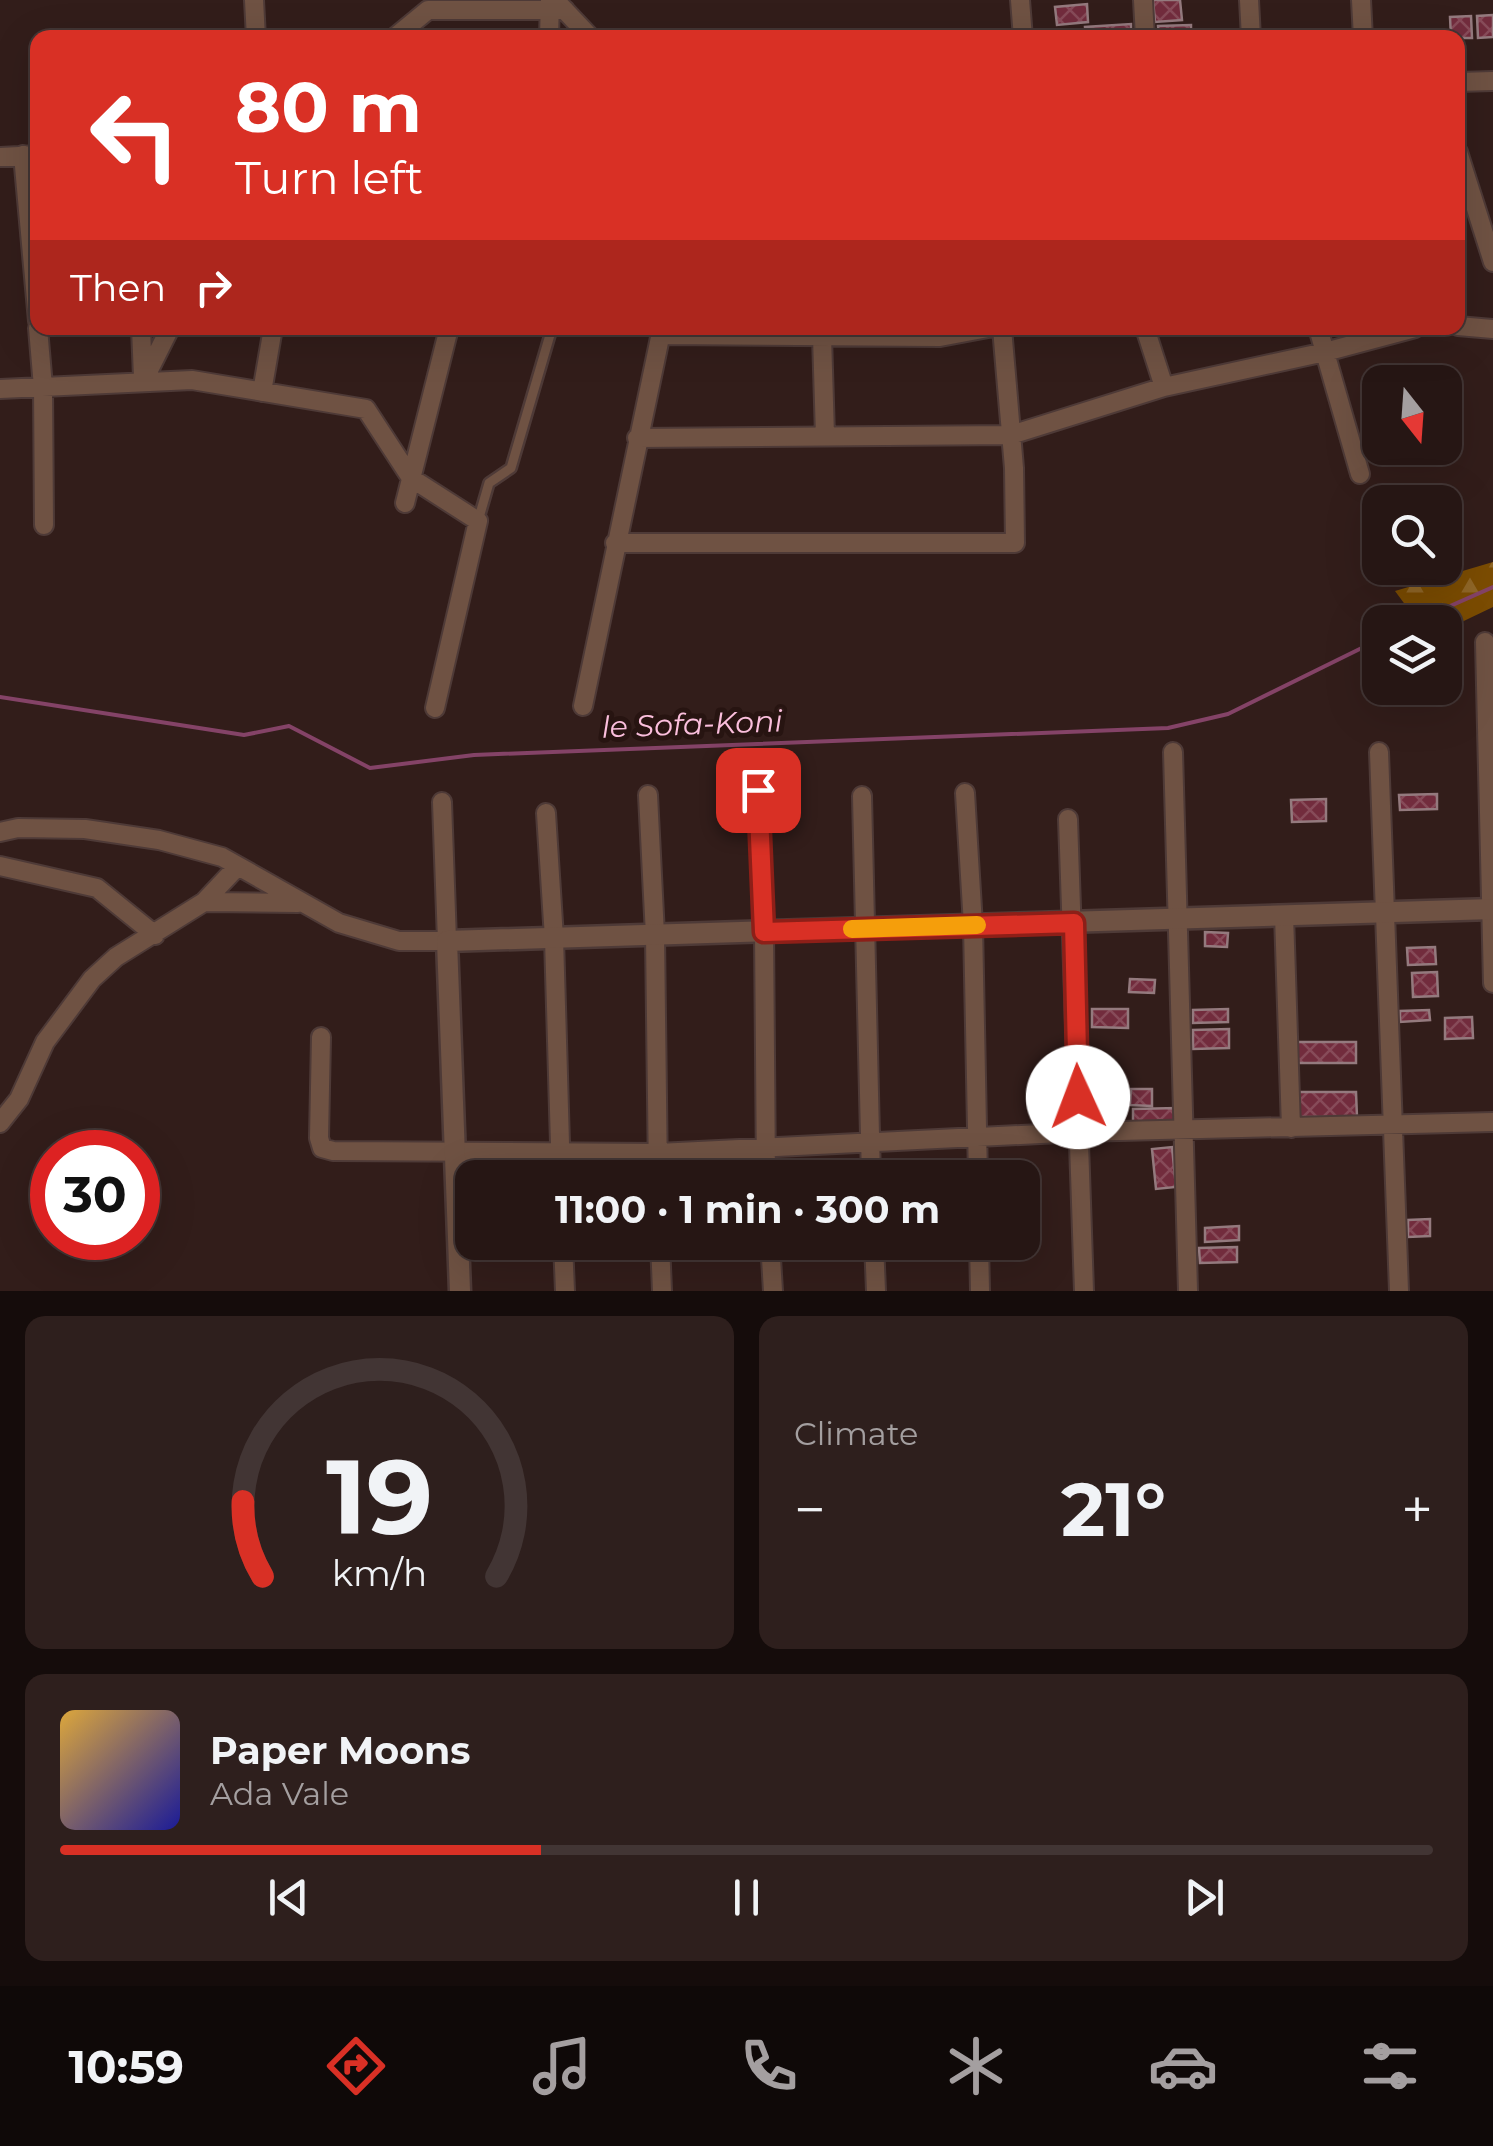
<!DOCTYPE html>
<meta charset="utf-8">
<style>
:root{--surface:#261614;--page:#2e1f1d;--text:#f1f3f6;--muted:#a49fa0;--line:#423534;--accent:#d93025}
body{margin:0;font-family:Montserrat,sans-serif;background:var(--page);color:var(--text);height:100vh;display:flex;flex-direction:column;font-size:38px;white-space:nowrap}
*{box-sizing:border-box;margin:0}
p{font-size:32px;color:var(--muted)}
.icon{flex:none;width:55px;height:55px;fill:none;stroke:currentColor;stroke-width:2;stroke-linecap:round;stroke-linejoin:round}
.map{position:relative;height:1291px;overflow:hidden}
.drawer{display:flex;flex-direction:column;gap:25px;padding:25px;background:#150c0b;flex:1}
.drawer>*{flex:none}
.top-card{position:absolute;left:30px;top:30px;width:1435px;height:305px;border-radius:20px;box-shadow:0 10px 40px #0002,0 0 0 2px var(--line);background:#d93025;color:#fff;overflow:hidden}
.needle{width:65px;rotate:163deg}
.buttons{position:absolute;left:1362px;top:365px;display:grid;gap:20px}
.buttons a{display:grid;place-items:center;width:100px;height:100px;border-radius:20px;background:var(--surface);box-shadow:0 10px 40px #0002,0 0 0 2px var(--line);font-size:50px}
.speed{position:absolute;left:30px;top:1130px;display:flex;gap:20px;font-size:50px;font-weight:700;text-align:center}
.speed>*{display:grid;place-content:center;width:130px;height:130px;border-radius:50%;background:var(--surface);box-shadow:0 10px 40px #0002,0 0 0 2px var(--line);line-height:1}
.speed .limit{border:15px solid #d22;background:#fff;color:#111}
.pin{position:absolute;display:grid;place-items:center;width:85px;height:85px;color:#fff;margin:-42px;border-radius:20px;box-shadow:0 5px 15px #0006}
.me{position:absolute;width:110px;margin:-55px;rotate:358deg;stroke-linejoin:round;filter:drop-shadow(0 0 8px #0008)}
.turn{display:flex;align-items:center;gap:35px;height:210px;padding:0 40px;font-size:45px}
.turn .icon{width:130px;height:130px;stroke-width:2.5}
.turn b{display:block;font-size:70px;line-height:85px}
.then{display:flex;align-items:center;height:95px;padding:0 40px;background:#0003;gap:20px;font-size:38px}
.big{font-size:75px;font-weight:700;line-height:1.1}
.drawer .tile{flex:1;display:flex;flex-direction:column;justify-content:center;gap:15px;min-width:0;padding:0 35px;border-radius:20px;background:var(--page)}
.drawer .dial{align-items:center;gap:0}
.dial svg{height:260px;overflow:visible;fill:none;stroke:var(--line);stroke-width:7;stroke-linecap:round;text-anchor:middle}
.dial text{fill:var(--text);stroke:none}
.song{display:flex;align-items:center;gap:30px}
.cover{width:120px;height:120px;border-radius:15px;background:linear-gradient(135deg,hsl(40 70% 55%),hsl(240 70% 35%))}
.played{height:10px;border-radius:5px;background:linear-gradient(90deg,var(--accent) 35%,var(--line) 35%)}
.keys{display:flex;justify-content:space-around;direction:ltr}
.heat{display:flex;justify-content:space-between;align-items:center;font-size:55px;direction:ltr}
.drawer .tiles{flex:1;display:grid;gap:25px;grid-template-columns:1fr 1fr}
.tile:last-child{grid-column:span 2}
.trip{position:absolute;left:455px;top:1160px;width:585px;height:100px;border-radius:20px;background:var(--surface);box-shadow:0 10px 40px #0002,0 0 0 2px var(--line);font-weight:700;line-height:100px;text-align:center}
.tab-bar{display:flex;height:160px;justify-content:space-around;align-items:center;background:#0f0908;color:var(--muted)}
.tab-bar .icon{width:70px;height:70px}
.tab-bar .selected{color:var(--accent)}
.tab-bar b{font-size:45px;color:var(--text)}
.map>svg:first-child{display:block}
.forest{fill:url(#forest-firs)}
.lines{fill:none;stroke-linecap:round;stroke-linejoin:round}
.stream{stroke:#844367;stroke-width:4}
.building{fill:url(#building-cross-hatch);stroke:#947a7e;stroke-width:2.5}
.service-casing{stroke:#4e3a37;stroke-width:14}
.minor-casing{stroke:#4e3a37;stroke-width:22}
.tertiary-casing{stroke:#4e3a37;stroke-width:25}
.service{stroke:#6f5243;stroke-width:9}
.minor{stroke:#6f5243;stroke-width:18}
.tertiary{stroke:#6f5243;stroke-width:20}
.route-casing{stroke:#8d1f18;stroke-width:25}
.route{stroke:#d93025;stroke-width:18}
.slow{stroke:#f59e0b;stroke-width:18}
.labels{text-anchor:middle;dominant-baseline:central;stroke-width:10;stroke-linejoin:round;paint-order:stroke}
.water-label{font-size:30px;font-style:italic;fill:#fbbfdd;stroke:#271411}
</style>
<div class="map">
<svg width="1493" height="1291" viewBox="0 0 1493 1291">
<defs>
<pattern id="forest-firs" width="22" height="20" patternUnits="userSpaceOnUse" patternTransform="scale(2.5)"><rect width="22" height="20" fill="#7b4c02"/><path d="M5 1l3.5 6h-7zM16 11l3.5 6h-7z" fill="#8f6627"/></pattern>
<pattern id="building-cross-hatch" width="8" height="8" patternUnits="userSpaceOnUse" patternTransform="scale(2.5)"><rect width="8" height="8" fill="#722c3d"/><path d="M0 0l8 8M0 8l8-8" fill="none" stroke="#874b59"/></pattern>
</defs>
<rect width="100%" height="100%" fill="#321d1a"/>
<path class="forest" d="M1493,562V607L1445,630V622H1418L1395,591Z"/>
<g class="lines">
<path class="stream" d="M1414,622L1493,587
M0,697L244,735L289,726L370,768L474,755L1168,728L1228,714L1380,639"/>
</g>
<path class="building" d="M1153,0H1180L1182,20L1155,22Z
M1087,4L1088,22L1057,25L1055,7Z
M1493,15V37L1478,38L1477,16Z
M1471,16L1472,38H1451L1450,17Z
M1131,24V38H1086L1085,27Z
M1191,25V38H1159L1158,26Z
M1437,794V809L1400,810L1399,795Z
M1326,799V821L1292,822L1291,800Z
M1205,932L1228,933L1227,947L1205,946Z
M1435,947L1436,964L1408,965L1407,948Z
M1437,972L1438,996L1413,997L1412,973Z
M1130,979L1155,980L1154,993L1129,992Z
M1092,1009H1128V1028L1092,1027Z
M1228,1009V1022L1193,1023V1010Z
M1429,1010L1430,1020L1400,1022V1011Z
M1472,1017L1473,1038L1445,1039V1018Z
M1229,1029V1048L1193,1049V1030Z
M1297,1042H1356V1063H1297Z
M1131,1089H1152V1106L1130,1105Z
M1299,1092H1356L1357,1117H1299Z
M1177,1108V1125H1133V1109Z
M1172,1147L1176,1187L1156,1189L1152,1149Z
M1430,1219V1236L1408,1237V1220Z
M1239,1226V1240L1205,1242V1228Z
M1237,1247V1262L1200,1263L1199,1248Z"/>
<g class="lines">
<defs>
<path id="service" d="M478,521L489,483L511,468L552,328"/>
<path id="minor" d="M254,0L256,38
M1020,0L1023,38
M1143,0L1145,38
M1249,0L1251,38
M1361,0L1363,38
M557,2L591,38
M394,38L428,10H565
M549,38L550,0
M1458,82L1493,81
M1458,152L1493,262
M23,155L38,321
M0,157L38,155
M1458,326L1493,329
M38,328L43,387L44,525
M141,328L143,377
M1145,328L1164,387
M1318,328L1360,474
M661,335L940,337L988,328
M822,336L825,436
M143,382L170,328
M0,389L192,380L366,409L411,478L478,521L435,708
M262,392L273,328
M637,438L1011,435L1164,387L1325,352L1415,328
M405,503L449,328
M615,543H1015L1014,468L1002,328
M1485,642L1493,983
M583,706L662,328
M1173,752L1188,1291
M1379,752L1399,1291
M758,790L764,931L766,1178
M965,793L973,925L978,1178
M648,795L655,935L658,1178
M862,796L871,1178
M546,813L554,938L561,1178
M1068,819L1084,1291
M0,832L18,828L85,829L159,840L222,857L339,923L399,941H447L442,802
M0,866L97,888L155,935
M204,902L298,903
M1284,915L1291,1128
M321,1037L319,1138L322,1148L333,1151L658,1153L1079,1132L1493,1122
M0,1123L19,1099L45,1042L92,979L116,957L204,902L237,867
M563,1242L565,1291
M660,1242L662,1291
M770,1242L773,1291
M874,1242L876,1291
M979,1242L980,1291"/>
<path id="tertiary" d="M460,1291L447,941L1493,909"/>
</defs>
<use href="#service" class="service-casing"/>
<use href="#minor" class="minor-casing"/>
<use href="#tertiary" class="tertiary-casing"/>
<use href="#service" class="service"/>
<use href="#minor" class="minor"/>
<use href="#tertiary" class="tertiary"/>
</g>
<g class="lines">
<defs>
<path id="route" d="M758,790L764,932L1074,923L1078,1097"/>
</defs>
<use href="#route" class="route-casing"/>
<use href="#route" class="route"/>
<path class="slow" d="M852,929L977,925"/>
</g>
<g class="labels">
<g class="water-label">
<text transform="translate(692 724) rotate(-2)">le Sofa-Koni</text>
</g>
</g>
</svg>
<div class="buttons">
<a><svg class="needle" viewBox="-14 -14 28 28"><path d="M0-13l5 13h-10z" fill="#e53935"/><path d="M0 13l5-13h-10z" fill="#a49fa0"/></svg></a>
<a><svg class="icon" aria-label="search" viewBox="0 0 24 24"><circle cx="10" cy="10" r="6"/><path d="M15 15l6 6"/></svg></a>
<a><svg class="icon" aria-label="layers" viewBox="0 0 24 24"><path d="M12 4l9 5-9 5-9-5zM3 14l9 5 9-5"/></svg></a>
</div>
<div class="speed"><div class="limit">30</div></div>
<div class="pin" style="left:758px;top:790px;background:#d93025"><svg class="icon" aria-label="arrive" viewBox="0 0 24 24"><path d="M6 21V4h12l-3 4 3 4H6"/></svg></div>
<svg class="me" style="left:1078px;top:1097px" viewBox="-20 -20 40 40"><circle r="19" fill="#fff"/><path d="M0-13L10 11 0 6-10 11z" fill="#d93025"/></svg>
<div class="trip">11:00 · 1 min · 300 m</div>
<div class="top-card">
<div class="turn"><svg class="icon" aria-label="left" viewBox="0 0 24 24"><path d="M17 20v-9H6M10 6l-5 5 5 5"/></svg><div><b>80 m</b>Turn left</div></div>
<div class="then">Then<svg class="icon" aria-label="right" viewBox="0 0 24 24"><path d="M7 20v-9h11M14 6l5 5-5 5"/></svg></div>
</div>
</div>
<section class="drawer">
<div class="tiles">
<div class="tile dial"><svg viewBox="0 0 100 80">
<path d="M14 69A42 42 0 1 1 86 69"/>
<path d="M14 69A42 42 0 0 1 8 46" stroke="#d93025"/>
<text x="50" y="56" font-size="32" font-weight="700">19</text>
<text x="50" y="72" font-size="11">km/h</text>
</svg></div>
<div class="tile"><p>Climate</p>
<div class="heat"><a>−</a><b class="big">21°</b><a>+</a></div>
</div>
<div class="tile">
<div class="song"><i class="cover"></i><div><b>Paper Moons</b><p>Ada Vale</p></div></div>
<div class="played"></div>
<div class="keys"><svg class="icon" aria-label="previous" viewBox="0 0 24 24"><path d="M18 5L8 12l10 7zM5 5v14"/></svg><svg class="icon" aria-label="pause" viewBox="0 0 24 24"><path d="M8 5v14M16 5v14"/></svg><svg class="icon" aria-label="next" viewBox="0 0 24 24"><path d="M6 5l10 7-10 7zM19 5v14"/></svg></div>
</div>
</div>
</section>
<nav class="tab-bar">
<b>10:59</b>
<svg class="icon selected" aria-label="directions" viewBox="0 0 24 24"><path d="M12 3l9 9-9 9-9-9zM9 14v-3h6M13 9l2 2-2 2"/></svg>
<svg class="icon" aria-label="music" viewBox="0 0 24 24"><path d="M9 18V5l10-2v13"/><circle cx="6" cy="18" r="3"/><circle cx="16" cy="16" r="3"/></svg>
<svg class="icon" aria-label="phone" viewBox="0 0 24 24"><path d="M5 4h4l2 5-3 2q2 4 5 5l2-3 5 2v4C11 20 4 13 5 4z"/></svg>
<svg class="icon" aria-label="climate" viewBox="0 0 24 24"><path d="M12 3v18M4 7l16 10M4 17L20 7"/></svg>
<svg class="icon" aria-label="car" viewBox="0 0 24 24"><path d="M5 17H2v-5l4-1 3-4h7l3 4 3 1v5h-3M9 17h6M6 11h13"/><circle cx="7" cy="17" r="2"/><circle cx="17" cy="17" r="2"/></svg>
<svg class="icon" aria-label="filters" viewBox="0 0 24 24"><path d="M4 7h16M4 17h16"/><circle cx="9" cy="7" r="2"/><circle cx="15" cy="17" r="2"/></svg>
</nav>
